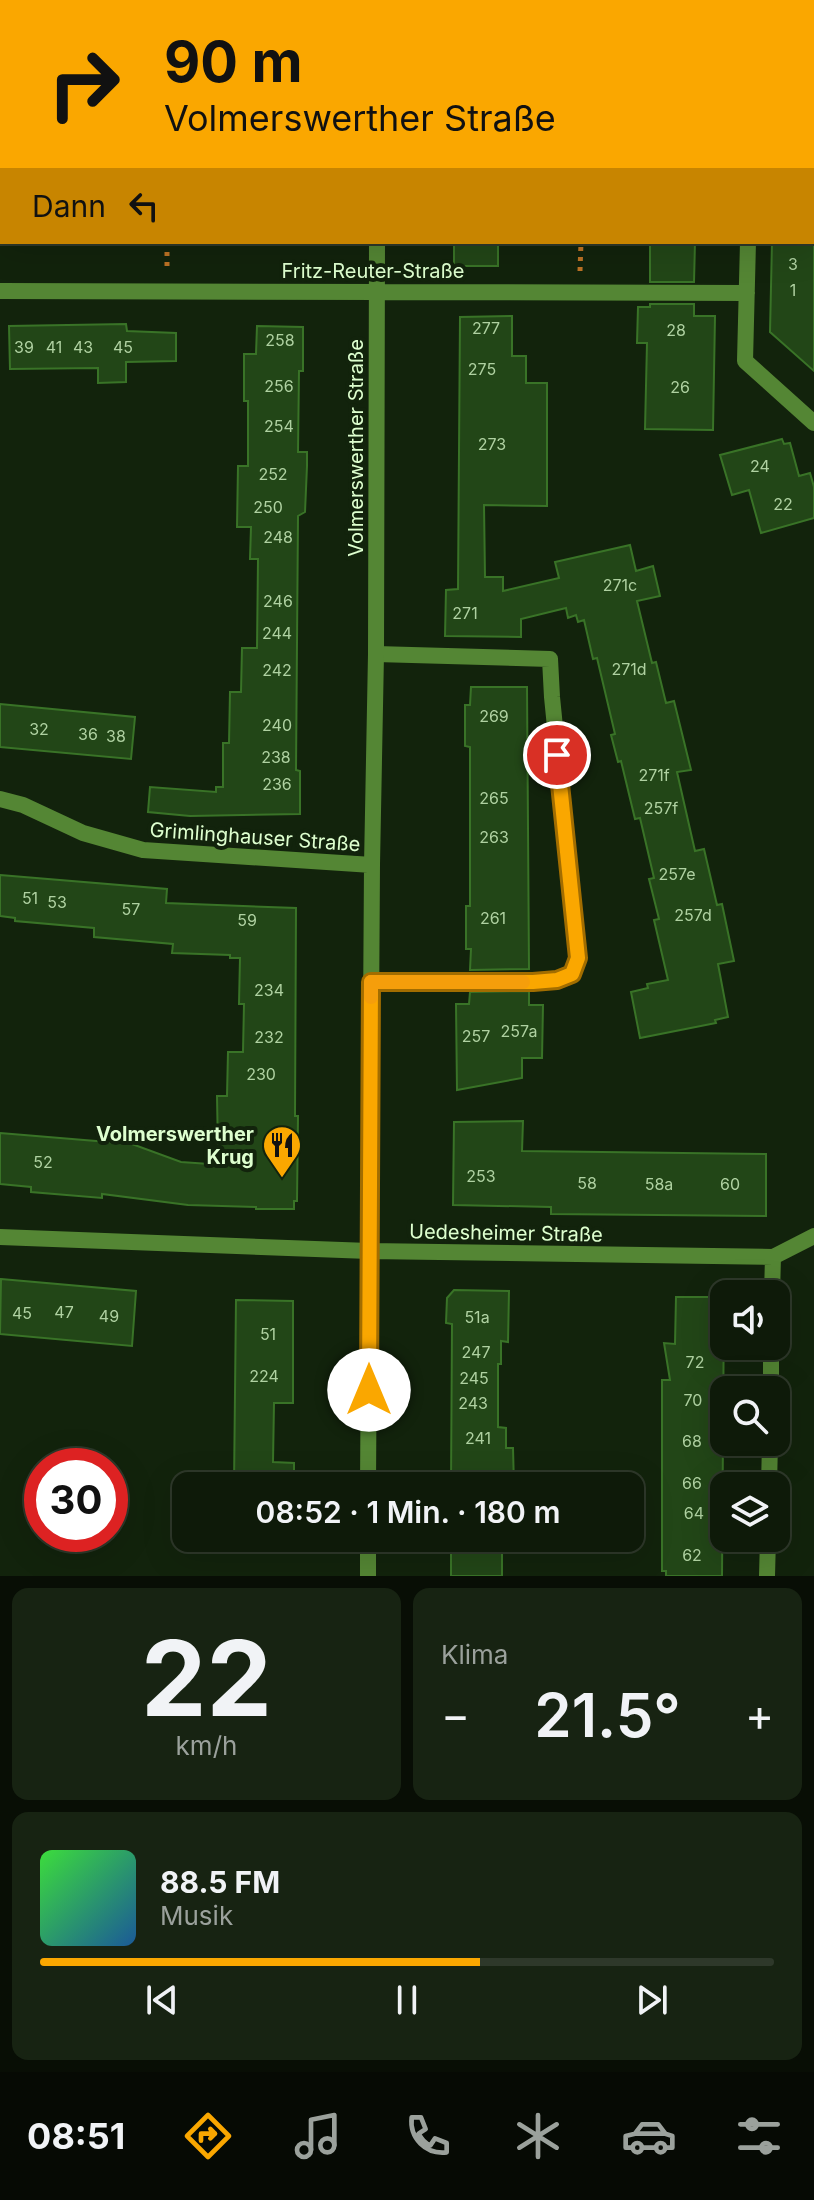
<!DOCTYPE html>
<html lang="de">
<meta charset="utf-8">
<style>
:root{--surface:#0e1a09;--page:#172312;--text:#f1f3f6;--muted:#9ba19c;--line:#2e382a;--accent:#faa700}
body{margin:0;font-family:Inter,sans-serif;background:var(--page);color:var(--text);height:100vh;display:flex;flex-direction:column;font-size:30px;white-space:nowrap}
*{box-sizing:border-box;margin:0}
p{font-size:26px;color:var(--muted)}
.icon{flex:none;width:44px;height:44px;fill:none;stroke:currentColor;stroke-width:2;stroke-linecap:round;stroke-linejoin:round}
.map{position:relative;height:1576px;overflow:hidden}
.sheet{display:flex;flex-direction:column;gap:12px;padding:12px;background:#080e05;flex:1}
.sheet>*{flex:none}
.hud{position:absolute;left:0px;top:0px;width:814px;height:244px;box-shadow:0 8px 32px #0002,0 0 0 2px var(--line);background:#faa700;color:#111;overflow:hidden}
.tools{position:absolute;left:710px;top:1280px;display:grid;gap:16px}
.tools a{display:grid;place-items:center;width:80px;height:80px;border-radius:16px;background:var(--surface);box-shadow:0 8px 32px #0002,0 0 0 2px var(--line);font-size:40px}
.speed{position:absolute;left:24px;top:1448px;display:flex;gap:16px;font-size:40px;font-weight:700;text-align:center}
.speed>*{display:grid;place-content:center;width:104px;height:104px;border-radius:50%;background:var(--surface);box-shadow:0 8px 32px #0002,0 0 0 2px var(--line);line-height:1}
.speed .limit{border:12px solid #d22;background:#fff;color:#111}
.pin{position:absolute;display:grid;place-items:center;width:68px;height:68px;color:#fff;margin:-34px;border:4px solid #fff;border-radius:50%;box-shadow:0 2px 8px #0007}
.me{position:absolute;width:88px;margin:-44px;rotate:0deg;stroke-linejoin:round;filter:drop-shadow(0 0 6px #0008)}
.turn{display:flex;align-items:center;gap:28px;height:168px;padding:0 32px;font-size:36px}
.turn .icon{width:104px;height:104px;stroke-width:2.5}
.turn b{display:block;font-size:56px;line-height:68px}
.then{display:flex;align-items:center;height:76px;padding:0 32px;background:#0003;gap:16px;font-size:30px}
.big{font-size:60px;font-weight:600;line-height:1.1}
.sheet .widget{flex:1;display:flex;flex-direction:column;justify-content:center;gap:12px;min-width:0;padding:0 28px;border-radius:16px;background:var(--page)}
.sheet .dial{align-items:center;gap:0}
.dial b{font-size:104px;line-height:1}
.song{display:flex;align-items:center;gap:24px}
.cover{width:96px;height:96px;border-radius:12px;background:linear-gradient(135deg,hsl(120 70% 55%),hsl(210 70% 35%))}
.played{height:8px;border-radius:4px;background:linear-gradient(90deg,var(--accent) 60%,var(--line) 60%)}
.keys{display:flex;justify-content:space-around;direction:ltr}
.heat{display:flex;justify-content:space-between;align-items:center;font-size:44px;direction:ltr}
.sheet .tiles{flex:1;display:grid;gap:12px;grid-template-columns:1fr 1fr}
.widget:last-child{grid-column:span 2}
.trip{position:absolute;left:172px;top:1472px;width:472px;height:80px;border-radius:16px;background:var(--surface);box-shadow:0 8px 32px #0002,0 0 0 2px var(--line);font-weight:600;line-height:80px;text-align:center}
.dock{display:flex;height:128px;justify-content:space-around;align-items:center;background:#060a04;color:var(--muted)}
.dock .icon{width:56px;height:56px}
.dock .current{color:var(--accent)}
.dock b{font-size:36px;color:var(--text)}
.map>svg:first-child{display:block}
.building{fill:#224617;stroke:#397327;stroke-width:2}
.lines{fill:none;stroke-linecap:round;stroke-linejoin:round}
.path{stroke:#bc7225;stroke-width:5;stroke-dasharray:4 6;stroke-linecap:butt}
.lane{stroke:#548634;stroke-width:16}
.street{stroke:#548634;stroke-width:16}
.route-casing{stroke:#a26d00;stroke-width:20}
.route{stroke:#faa700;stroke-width:14}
.slow{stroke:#f59e0b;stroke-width:14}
.labels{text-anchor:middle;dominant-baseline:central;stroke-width:8;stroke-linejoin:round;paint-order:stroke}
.number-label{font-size:16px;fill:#afd1a1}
.street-label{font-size:20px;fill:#deffcf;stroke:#12230c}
.poi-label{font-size:20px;font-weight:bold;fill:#deffcf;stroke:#12230c;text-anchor:end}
</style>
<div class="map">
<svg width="814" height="1576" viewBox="0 0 814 1576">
<rect width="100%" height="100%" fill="#12230c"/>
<path class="building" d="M454,242H498V266H454Z
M650,242H695L694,282H650Z
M772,242H814V371L770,332Z
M650,304H694V316H715L713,430L645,429L647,343H637L638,307H650Z
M512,316V356H526V383H547V506L484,505L485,577H503V591L559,578L555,562L630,545L636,571L653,566L660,596L637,601L652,663L656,662L666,703L674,701L691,770L677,772L695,851L704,849L717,905L722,904L734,961L718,964L728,1017L715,1020L716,1023L640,1038L631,992L648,988L647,984L668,980L654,920L659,919L649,879L654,878L640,818L635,819L621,761L618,762L611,735L615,734L597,658L593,659L584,620L578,622L576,615L568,618L566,608L521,619V637L445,636L446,590L458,589L460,317Z
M126,324L127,331L176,333V361L126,362V382L98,383V368L10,369L9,326Z
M257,326L303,327V371H299L298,452H307V466L305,512L298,516L296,770L300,771V814L190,816L148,812L150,787L216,792V787H223V743H229L230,692H241L242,648H257L258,559H250L251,527H237L238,466H248V401H244V354H256Z
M782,439L784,444L790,443L799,476L810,473L814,487V518L761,533L749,490L732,495L720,455Z
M471,687H527L529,969L470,970L471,949H466V906H470V747L465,746V705H470Z
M0,704L135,717L131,759L0,747Z
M0,875L167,889L166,903L296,908L295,1116H298L297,1201H294V1209H256V1207L188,1205L102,1194V1198L31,1192V1187L0,1184V1133L132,1144L181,1162L209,1164V1151H218L217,1096H227L228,1052H243L244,1004H239L240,958H230V955L172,953L173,944L94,937V928L15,921V918L0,916Z
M529,991V1005H543L542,1058H522V1078L457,1090L456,1004H469L470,992Z
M523,1121L522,1151L766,1154V1216L551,1214V1207L453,1205L454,1122Z
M1,1279L136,1291L132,1346L0,1334Z
M454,1290L509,1291L508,1342L501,1341V1364H498V1427L506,1428V1448H513L514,1486H451L452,1324L446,1323L447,1298Z
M676,1297H724L722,1576H666V1571H662V1380H670L664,1343L675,1344Z
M236,1300L293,1301V1403H274L273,1462L294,1463V1486H234Z
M451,1538H502V1576H451Z"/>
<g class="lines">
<path class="path" d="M156,2V0
M0,44H2
M167,242V270
M580,271L581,242"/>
<path class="lane" d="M371,982L557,980L572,974L578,958L552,697L550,659L376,654"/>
<path class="street" d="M378,2V0
M752,2V0
M748,242L745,361L814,423
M0,291L747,293
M0,799L23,805L83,833L143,850L372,865
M0,1237L369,1251L773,1257L814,1236
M772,1294L773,1257
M771,1390V1346
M368,1486L372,865L376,654L377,242
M769,1486L770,1442
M368,1576V1538
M767,1576L768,1538"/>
</g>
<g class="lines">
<defs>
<path id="route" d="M369,1390L371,982H533L557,980L572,974L578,958L557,755"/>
</defs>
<use href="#route" class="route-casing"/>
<use href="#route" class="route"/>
<path class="slow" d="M371,997V982H523"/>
</g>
<defs>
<symbol id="restaurant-pin" viewBox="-11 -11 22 30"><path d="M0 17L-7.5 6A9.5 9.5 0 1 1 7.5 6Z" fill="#faa700" stroke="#12230c"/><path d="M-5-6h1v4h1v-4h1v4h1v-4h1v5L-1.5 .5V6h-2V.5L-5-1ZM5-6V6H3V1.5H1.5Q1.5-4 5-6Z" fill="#111"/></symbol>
</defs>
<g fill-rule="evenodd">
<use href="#restaurant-pin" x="260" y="1123" width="44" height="60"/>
</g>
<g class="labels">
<g class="number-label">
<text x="793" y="264">3</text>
<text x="793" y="290">1</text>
<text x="486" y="328">277</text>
<text x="676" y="330">28</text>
<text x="280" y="340">258</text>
<text x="24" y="347">39</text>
<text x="54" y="347">41</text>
<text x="83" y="347">43</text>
<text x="123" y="347">45</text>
<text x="482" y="369">275</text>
<text x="279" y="386">256</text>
<text x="680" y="387">26</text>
<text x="279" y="426">254</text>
<text x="492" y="444">273</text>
<text x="760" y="466">24</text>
<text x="273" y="474">252</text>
<text x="783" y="504">22</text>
<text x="268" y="507">250</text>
<text x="278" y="537">248</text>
<text x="620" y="585">271c</text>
<text x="278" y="601">246</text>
<text x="465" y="613">271</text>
<text x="277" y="633">244</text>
<text x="629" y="669">271d</text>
<text x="277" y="670">242</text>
<text x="494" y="716">269</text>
<text x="277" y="725">240</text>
<text x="39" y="729">32</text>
<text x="88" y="734">36</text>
<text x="116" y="736">38</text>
<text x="276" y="757">238</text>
<text x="654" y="775">271f</text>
<text x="277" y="784">236</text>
<text x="494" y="798">265</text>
<text x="661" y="808">257f</text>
<text x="494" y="837">263</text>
<text x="677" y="874">257e</text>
<text x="30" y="898">51</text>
<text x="57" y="902">53</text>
<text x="131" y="909">57</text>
<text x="693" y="915">257d</text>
<text x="493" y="918">261</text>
<text x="247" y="920">59</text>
<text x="269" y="990">234</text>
<text x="519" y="1031">257a</text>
<text x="476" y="1036">257</text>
<text x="269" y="1037">232</text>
<text x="261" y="1074">230</text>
<text x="43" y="1162">52</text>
<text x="481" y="1176">253</text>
<text x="587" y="1183">58</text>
<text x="659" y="1184">58a</text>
<text x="730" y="1184">60</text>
<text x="64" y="1312">47</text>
<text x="22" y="1313">45</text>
<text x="109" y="1316">49</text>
<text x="477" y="1317">51a</text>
<text x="268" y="1334">51</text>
<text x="476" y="1352">247</text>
<text x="695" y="1362">72</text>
<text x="264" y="1376">224</text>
<text x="474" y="1378">245</text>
<text x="693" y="1400">70</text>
<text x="473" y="1403">243</text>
<text x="478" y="1438">241</text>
<text x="692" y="1441">68</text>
<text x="692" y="1483">66</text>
<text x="694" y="1513">64</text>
<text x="692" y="1555">62</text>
</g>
<g class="street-label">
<text x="373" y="271">Fritz-Reuter-Straße</text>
<text transform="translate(356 448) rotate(-90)">Volmerswerther Straße</text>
<text transform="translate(255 837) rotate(4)">Grimlinghauser Straße</text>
<text transform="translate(506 1233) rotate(1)">Uedesheimer Straße</text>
</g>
<g class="poi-label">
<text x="254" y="1134">Volmerswerther<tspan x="254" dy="23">Krug</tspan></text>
</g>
</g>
</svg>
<div class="tools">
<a><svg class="icon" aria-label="sound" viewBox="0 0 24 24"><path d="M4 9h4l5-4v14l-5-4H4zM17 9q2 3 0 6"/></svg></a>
<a><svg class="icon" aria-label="search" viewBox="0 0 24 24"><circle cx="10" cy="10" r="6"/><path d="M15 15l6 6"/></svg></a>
<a><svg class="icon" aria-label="layers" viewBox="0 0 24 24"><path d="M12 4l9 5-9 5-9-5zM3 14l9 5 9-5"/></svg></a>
</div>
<div class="speed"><div class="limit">30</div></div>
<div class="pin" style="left:557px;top:755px;background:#d93025"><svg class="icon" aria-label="arrive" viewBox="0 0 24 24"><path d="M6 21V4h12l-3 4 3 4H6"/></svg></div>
<svg class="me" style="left:369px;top:1390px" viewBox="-20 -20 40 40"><circle r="19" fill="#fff"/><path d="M0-13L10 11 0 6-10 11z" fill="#faa700"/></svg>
<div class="trip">08:52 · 1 Min. · 180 m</div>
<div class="hud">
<div class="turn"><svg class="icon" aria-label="right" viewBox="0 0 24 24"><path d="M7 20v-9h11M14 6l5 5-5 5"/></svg><div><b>90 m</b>Volmerswerther Straße</div></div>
<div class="then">Dann<svg class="icon" aria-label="left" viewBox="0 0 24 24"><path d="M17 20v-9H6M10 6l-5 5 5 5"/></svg></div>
</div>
</div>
<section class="sheet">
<div class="tiles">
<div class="widget dial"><b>22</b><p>km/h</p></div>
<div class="widget"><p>Klima</p>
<div class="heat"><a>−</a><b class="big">21.5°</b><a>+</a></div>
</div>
<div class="widget">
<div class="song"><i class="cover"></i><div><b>88.5 FM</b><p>Musik</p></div></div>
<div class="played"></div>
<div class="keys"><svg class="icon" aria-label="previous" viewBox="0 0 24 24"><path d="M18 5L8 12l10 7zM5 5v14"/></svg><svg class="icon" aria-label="pause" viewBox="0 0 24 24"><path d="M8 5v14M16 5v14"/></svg><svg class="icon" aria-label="next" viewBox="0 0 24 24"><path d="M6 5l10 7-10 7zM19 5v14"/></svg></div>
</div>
</div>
</section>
<nav class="dock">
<b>08:51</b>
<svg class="icon current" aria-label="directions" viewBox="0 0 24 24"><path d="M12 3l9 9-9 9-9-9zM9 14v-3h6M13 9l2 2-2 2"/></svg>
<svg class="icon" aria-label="music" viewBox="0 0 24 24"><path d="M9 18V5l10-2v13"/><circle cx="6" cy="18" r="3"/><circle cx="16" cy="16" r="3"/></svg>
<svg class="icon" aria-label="phone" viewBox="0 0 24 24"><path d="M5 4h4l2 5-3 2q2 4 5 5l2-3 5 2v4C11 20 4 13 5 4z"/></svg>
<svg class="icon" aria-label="climate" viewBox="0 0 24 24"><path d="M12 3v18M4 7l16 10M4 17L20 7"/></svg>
<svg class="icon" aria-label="car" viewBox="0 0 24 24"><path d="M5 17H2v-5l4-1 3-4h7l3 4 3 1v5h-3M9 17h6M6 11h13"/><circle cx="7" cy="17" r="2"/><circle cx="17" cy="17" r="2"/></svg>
<svg class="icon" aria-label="filters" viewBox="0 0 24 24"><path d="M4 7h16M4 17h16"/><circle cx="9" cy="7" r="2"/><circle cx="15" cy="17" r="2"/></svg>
</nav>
